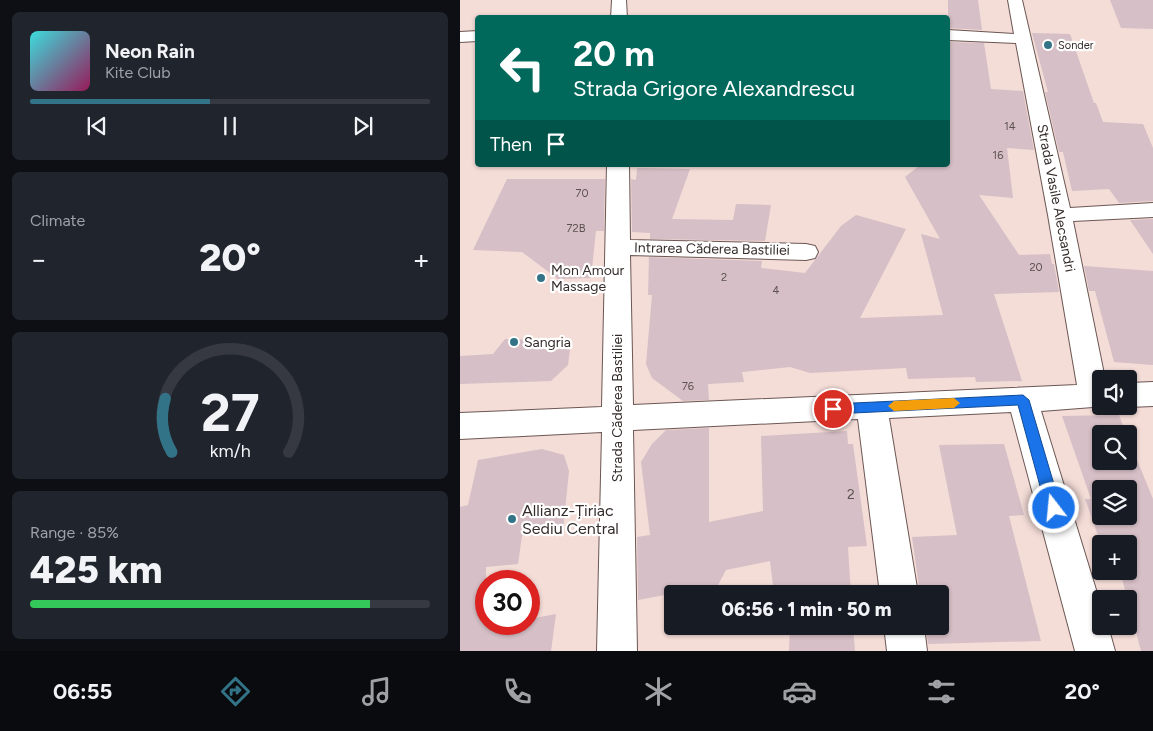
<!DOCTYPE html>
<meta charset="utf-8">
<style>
:root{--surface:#171b24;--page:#20242c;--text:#f1f3f6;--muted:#9ea1a6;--line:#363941;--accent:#337387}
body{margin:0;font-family:Figtree,sans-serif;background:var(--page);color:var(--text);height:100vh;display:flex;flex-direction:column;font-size:19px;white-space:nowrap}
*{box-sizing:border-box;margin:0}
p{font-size:16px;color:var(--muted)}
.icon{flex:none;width:28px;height:28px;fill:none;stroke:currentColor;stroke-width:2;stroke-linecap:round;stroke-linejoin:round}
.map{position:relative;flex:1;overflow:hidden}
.sheet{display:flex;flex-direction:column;gap:12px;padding:12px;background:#0d0f14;width:460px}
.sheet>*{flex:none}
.guide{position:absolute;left:15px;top:15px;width:475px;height:152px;border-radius:5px;box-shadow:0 1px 4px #0004;background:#00695c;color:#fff;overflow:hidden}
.buttons{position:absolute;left:632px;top:370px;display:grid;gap:10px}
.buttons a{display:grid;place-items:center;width:45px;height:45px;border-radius:5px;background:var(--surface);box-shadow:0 1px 4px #0004;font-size:25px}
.speed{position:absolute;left:15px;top:570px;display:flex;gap:10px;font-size:25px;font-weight:700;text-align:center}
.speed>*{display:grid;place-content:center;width:65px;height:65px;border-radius:50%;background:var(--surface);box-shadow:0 1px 4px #0004;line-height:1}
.speed .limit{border:8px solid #d22;background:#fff;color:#111}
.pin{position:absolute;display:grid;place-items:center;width:42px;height:42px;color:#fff;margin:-21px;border:2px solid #fff;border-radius:50%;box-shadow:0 1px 5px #0007}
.me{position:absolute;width:55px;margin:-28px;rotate:344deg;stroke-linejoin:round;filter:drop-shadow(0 0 4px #0008)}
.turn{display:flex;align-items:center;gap:18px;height:105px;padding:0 15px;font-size:22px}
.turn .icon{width:65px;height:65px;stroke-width:2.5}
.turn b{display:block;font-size:35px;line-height:42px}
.then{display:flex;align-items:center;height:48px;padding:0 15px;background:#0003;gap:10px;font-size:19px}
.big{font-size:38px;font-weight:800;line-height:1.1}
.sheet .tile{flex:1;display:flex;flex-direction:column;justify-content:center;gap:8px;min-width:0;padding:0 18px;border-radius:8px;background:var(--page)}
.sheet .dial{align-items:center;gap:0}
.dial svg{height:130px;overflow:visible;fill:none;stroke:var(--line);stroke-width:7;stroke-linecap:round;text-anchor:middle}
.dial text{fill:var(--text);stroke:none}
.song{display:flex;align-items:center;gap:15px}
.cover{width:60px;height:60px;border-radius:8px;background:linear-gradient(135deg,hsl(180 70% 55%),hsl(330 70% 35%))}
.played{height:5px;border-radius:2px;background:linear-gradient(90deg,var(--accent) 45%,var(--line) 45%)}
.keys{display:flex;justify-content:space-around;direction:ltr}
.heat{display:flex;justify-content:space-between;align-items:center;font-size:28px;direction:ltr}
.charge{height:8px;border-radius:4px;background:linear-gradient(90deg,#34c759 85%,var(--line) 0)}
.trip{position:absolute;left:204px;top:585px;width:285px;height:50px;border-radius:5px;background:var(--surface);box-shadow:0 1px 4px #0004;font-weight:800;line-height:50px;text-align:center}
.dock{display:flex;height:80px;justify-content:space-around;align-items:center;background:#090b0e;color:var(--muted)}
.dock .icon{width:35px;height:35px}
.dock .on{color:var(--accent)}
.dock b{font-size:22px;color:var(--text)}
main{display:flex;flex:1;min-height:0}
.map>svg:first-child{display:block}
.building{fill:#d6bfc6;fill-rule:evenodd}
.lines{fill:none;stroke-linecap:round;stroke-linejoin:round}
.minor-casing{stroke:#6b5753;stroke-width:2}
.minor{fill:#fff;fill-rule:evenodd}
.route{fill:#1a73e8;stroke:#114b97}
.slow{fill:#f59e0b}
.poi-dot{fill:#337387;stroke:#fff;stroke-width:2}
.labels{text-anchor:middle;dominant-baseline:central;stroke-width:4.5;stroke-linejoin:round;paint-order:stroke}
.far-poi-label{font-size:11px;fill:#342c2a;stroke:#fff;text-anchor:start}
.number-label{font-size:11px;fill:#5c5151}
.street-label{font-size:14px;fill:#342c2a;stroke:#fff}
.poi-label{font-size:14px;fill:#342c2a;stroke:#fff;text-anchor:start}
.near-number-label{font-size:14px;fill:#5c5151}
.near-poi-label{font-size:16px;fill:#342c2a;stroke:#fff;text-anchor:start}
</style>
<main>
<section class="sheet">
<div class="tile">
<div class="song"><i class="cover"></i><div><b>Neon Rain</b><p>Kite Club</p></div></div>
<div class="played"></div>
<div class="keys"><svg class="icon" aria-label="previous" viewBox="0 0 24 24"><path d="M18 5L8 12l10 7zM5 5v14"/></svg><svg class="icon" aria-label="pause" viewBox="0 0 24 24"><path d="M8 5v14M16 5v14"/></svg><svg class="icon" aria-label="next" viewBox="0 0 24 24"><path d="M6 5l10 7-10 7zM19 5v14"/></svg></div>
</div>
<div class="tile"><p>Climate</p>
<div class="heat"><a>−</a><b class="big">20°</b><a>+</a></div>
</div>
<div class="tile dial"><svg viewBox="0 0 100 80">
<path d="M14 69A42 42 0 1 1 86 69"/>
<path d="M14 69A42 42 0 0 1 10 36" stroke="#337387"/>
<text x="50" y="56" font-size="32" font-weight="700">27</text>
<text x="50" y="72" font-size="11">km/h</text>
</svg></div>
<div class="tile"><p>Range · 85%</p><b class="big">425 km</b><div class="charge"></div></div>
</section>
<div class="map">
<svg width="693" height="651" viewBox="0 0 693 651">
<rect width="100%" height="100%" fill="#f4dcd7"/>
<path class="building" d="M488,0H518L522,30L488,28Z
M650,0H693V29L661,28Z
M572,33L610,34L634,103H636L643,122L683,124L693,148V201L659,203L649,189L612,191L603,152H599L585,92H588Z
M488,42L524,43L531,89L563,91L574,150L547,148L553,198L519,195L559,255L590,254L592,264H594L599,292L534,294L562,381L516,382L515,377L448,379L446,368L350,373L330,367L282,372L284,382L248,384L249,400L223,401L192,378L186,364L192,295H188L189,257L302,261L301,268L345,273L381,226L396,215L446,229L400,318L483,315L461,234L480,239L445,177L460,165H488Z
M177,168L230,169L212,219L273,220L276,204L311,205L305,241L190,239V233L172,232L171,179L176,180Z
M47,179H145L144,231H136L131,278L98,279L62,252L13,250Z
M693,219V254L670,220Z
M624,266L693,271V365L654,362L635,291H629Z
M45,339L111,341L108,365L91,381L0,384V356L33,354Z
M659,415L666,434H641V461H669V440L693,499V651H681L660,571H669V544L640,541L625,499H631L602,416ZM641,489H669V516H641Z
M249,428V522L303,511L301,436L387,431L388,444H393L407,546L388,547L391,594H314L310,561L266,570L258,585L178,600L177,537L190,535L181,462L192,444L206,430Z
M544,444L564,515L549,516L581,641L468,644L466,626H480V594H460L452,537L497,535L479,445Z
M82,449L104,455L109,471L103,531L62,536L58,564L26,567V627L42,624H69V619L96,614L91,651H0V507L8,505L18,460Z
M330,626H393L395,651H329Z"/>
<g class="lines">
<defs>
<path id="minor" d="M152,0H166L167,18H151Z
M548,0H562L610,208L693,203V217L613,221L645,379H641V406H646L581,411L641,606V626H648L655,651H615L551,412L429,418L458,594H420L398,419L173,430L177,651H137L142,432L0,439V413L142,407L147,165H169L170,240L346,244L355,246L358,252L355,258L346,260L170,255L173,405L617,385L588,215L556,43L488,40V30L554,34Z
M18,31V41L0,42V32Z
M693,382V406L669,407L667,406L669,383Z
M424,626H464L467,651H427Z"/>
</defs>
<use href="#minor" class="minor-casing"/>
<use href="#minor" class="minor"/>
</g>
<path class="route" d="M563,395L569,400L601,508L599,512L594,514L589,512L586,508L558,405L373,414L367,409L373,404Z"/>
<path class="slow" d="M494,398L500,403L494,408L434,411L428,406L434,401Z"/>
<g class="poi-dot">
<circle cx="588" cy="45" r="5"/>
<circle cx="81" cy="278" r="5"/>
<circle cx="54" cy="342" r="5"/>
<circle cx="52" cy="519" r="5"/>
</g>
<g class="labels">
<g class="far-poi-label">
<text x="598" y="45">Sonder</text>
</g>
<g class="number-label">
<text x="550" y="126">14</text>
<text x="538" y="155">16</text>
<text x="122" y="193">70</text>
<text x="116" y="228">72B</text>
<text x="576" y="267">20</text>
<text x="264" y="277">2</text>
<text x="316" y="290">4</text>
<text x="228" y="386">76</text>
</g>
<g class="street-label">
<text transform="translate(596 198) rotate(79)">Strada Vasile Alecsandri</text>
<text transform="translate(252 249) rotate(1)">Intrarea Căderea Bastiliei</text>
<text transform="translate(157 408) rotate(-90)">Strada Căderea Bastiliei</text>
</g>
<g class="poi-label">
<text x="91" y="270">Mon Amour<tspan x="91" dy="16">Massage</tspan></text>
<text x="64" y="342">Sangria</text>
</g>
<g class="near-number-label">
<text x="391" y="494">2</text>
</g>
<g class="near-poi-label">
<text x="62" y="510">Allianz-Țiriac<tspan x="62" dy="18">Sediu Central</tspan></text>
</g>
</g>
</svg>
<div class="buttons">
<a><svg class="icon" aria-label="sound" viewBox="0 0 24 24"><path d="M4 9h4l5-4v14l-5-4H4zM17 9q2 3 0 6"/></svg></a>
<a><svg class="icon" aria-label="search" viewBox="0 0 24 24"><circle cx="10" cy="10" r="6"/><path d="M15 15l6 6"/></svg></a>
<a><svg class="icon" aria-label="layers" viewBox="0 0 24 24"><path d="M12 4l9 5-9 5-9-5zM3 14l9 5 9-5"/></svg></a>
<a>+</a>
<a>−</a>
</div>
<div class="speed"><div class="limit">30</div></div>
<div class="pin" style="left:373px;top:409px;background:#d93025"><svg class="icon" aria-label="arrive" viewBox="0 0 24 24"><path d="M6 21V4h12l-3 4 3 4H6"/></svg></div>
<svg class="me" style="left:594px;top:508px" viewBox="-20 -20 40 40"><circle r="17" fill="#1a73e8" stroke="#fff" stroke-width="3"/><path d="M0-11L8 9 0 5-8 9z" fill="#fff"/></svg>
<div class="trip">06:56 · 1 min · 50 m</div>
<div class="guide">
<div class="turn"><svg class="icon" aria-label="left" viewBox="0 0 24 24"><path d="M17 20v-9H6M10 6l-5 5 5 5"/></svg><div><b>20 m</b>Strada Grigore Alexandrescu</div></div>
<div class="then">Then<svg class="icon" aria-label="arrive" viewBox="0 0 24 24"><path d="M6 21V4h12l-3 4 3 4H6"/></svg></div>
</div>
</div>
</main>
<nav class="dock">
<b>06:55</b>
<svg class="icon on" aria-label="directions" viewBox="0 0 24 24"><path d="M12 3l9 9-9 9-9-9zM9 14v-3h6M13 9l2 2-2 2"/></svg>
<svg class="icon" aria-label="music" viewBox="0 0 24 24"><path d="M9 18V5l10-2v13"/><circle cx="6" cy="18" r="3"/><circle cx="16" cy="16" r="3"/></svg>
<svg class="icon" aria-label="phone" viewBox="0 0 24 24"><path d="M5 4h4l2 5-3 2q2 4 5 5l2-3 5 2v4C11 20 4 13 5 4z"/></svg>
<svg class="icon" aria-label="climate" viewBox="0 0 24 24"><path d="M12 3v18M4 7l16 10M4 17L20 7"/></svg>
<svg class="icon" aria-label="car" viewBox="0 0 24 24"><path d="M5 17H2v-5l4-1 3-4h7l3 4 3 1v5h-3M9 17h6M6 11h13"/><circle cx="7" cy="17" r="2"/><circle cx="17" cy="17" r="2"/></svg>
<svg class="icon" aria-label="filters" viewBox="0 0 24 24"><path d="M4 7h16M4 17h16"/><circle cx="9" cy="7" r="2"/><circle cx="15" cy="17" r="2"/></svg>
<b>20°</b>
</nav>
